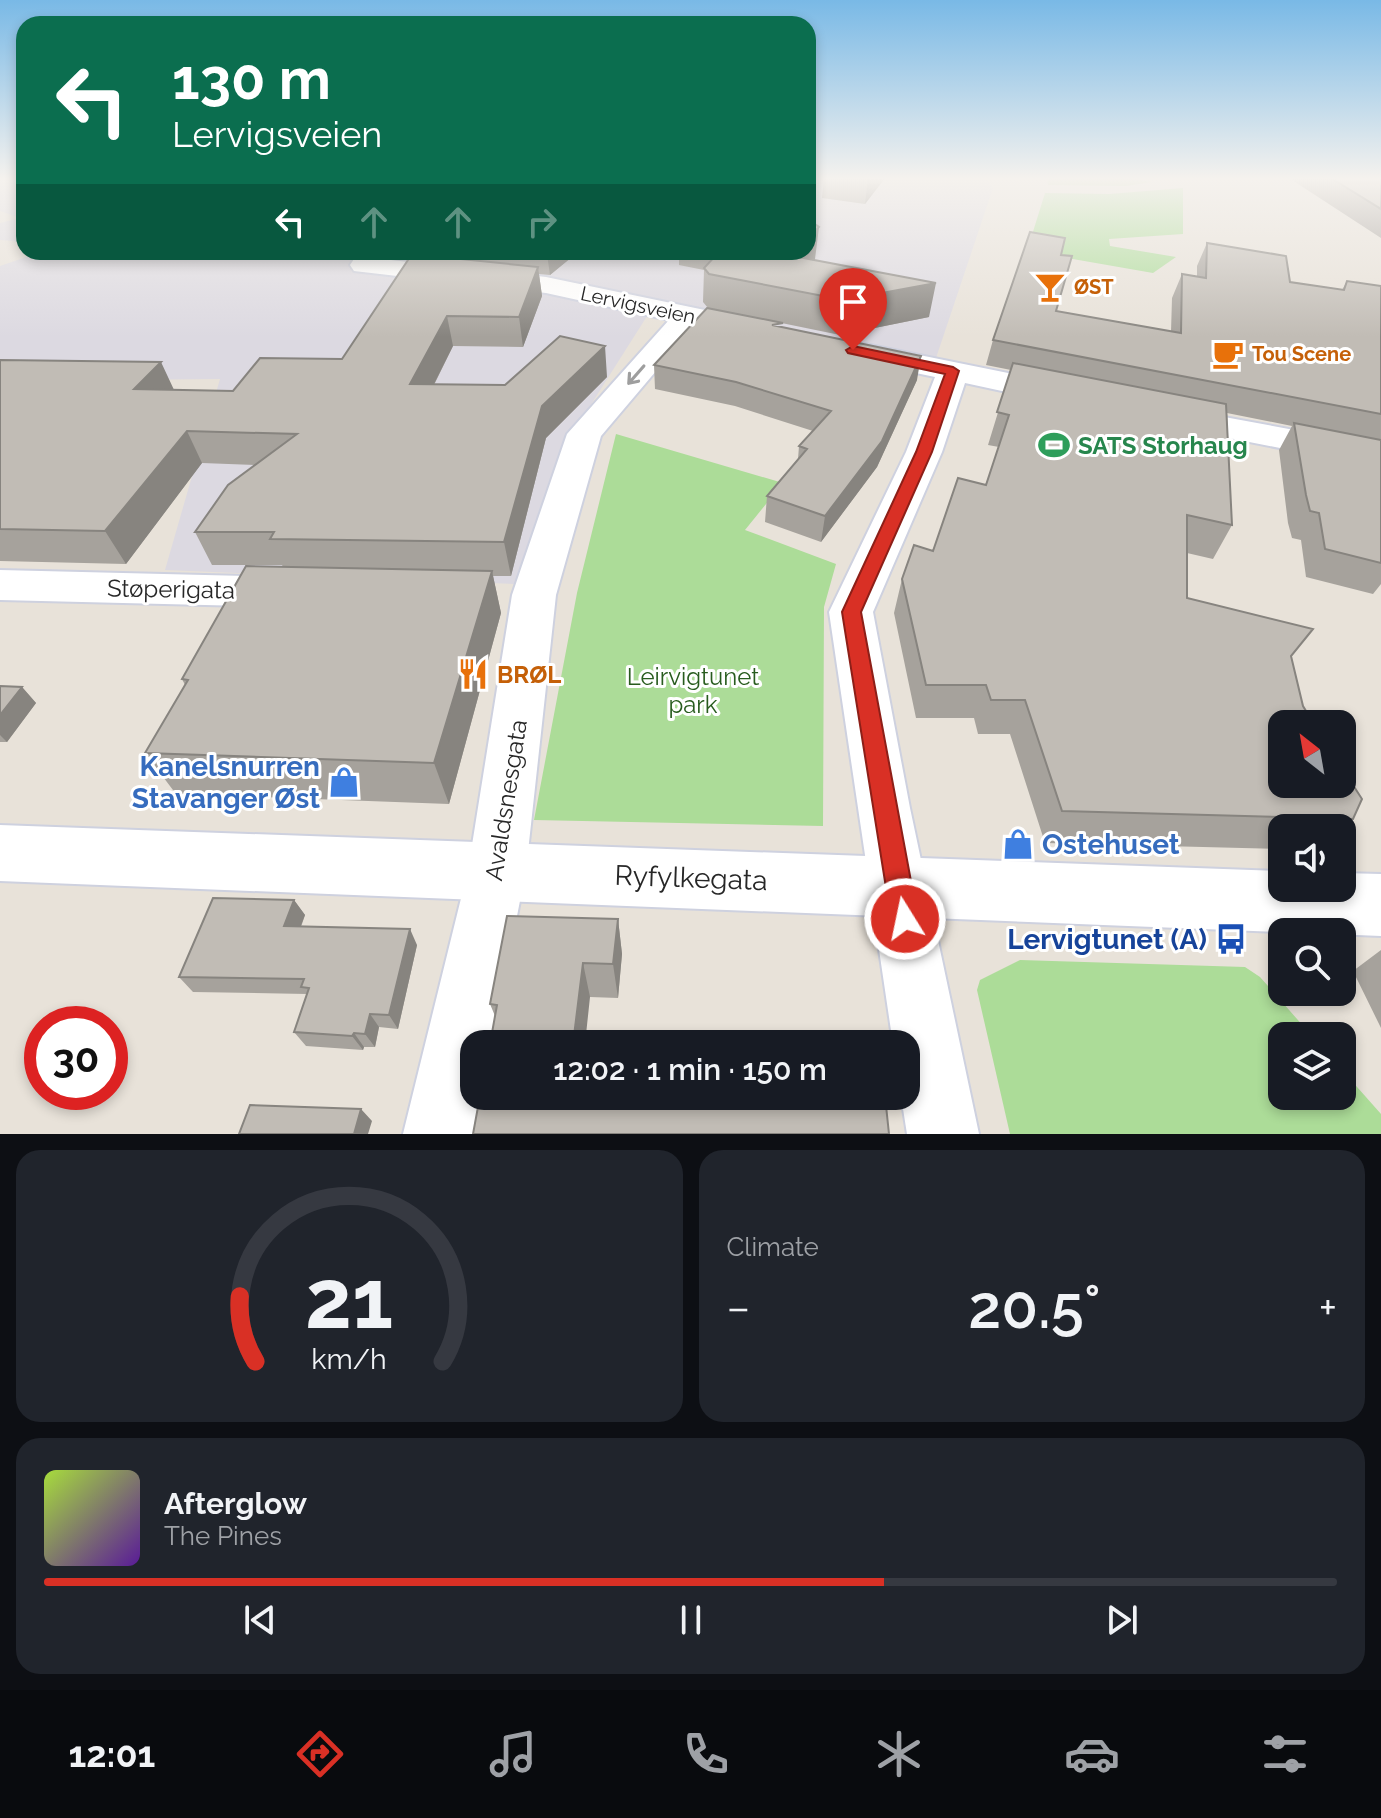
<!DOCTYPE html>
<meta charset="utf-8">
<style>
:root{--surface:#171b24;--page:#20242c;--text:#f1f3f6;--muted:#9ea1a6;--line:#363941;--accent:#d93025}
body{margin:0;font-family:Raleway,sans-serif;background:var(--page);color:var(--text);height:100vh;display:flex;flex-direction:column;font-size:30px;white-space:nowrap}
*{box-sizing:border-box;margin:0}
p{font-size:26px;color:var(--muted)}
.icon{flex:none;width:44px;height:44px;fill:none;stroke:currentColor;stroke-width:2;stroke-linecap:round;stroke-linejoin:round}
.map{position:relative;height:1134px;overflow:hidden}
.details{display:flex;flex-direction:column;gap:16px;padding:16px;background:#0d0f14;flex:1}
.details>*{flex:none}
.guide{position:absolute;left:16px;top:16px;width:800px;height:244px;border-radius:24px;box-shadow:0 4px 12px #0003;background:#0b6e4f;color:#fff;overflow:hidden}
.needle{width:52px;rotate:329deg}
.tools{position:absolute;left:1268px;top:710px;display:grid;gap:16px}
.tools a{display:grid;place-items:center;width:88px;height:88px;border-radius:16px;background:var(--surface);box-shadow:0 4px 12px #0003;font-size:40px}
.speed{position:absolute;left:24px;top:1006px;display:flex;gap:16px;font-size:40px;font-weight:700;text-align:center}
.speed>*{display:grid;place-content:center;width:104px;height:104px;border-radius:50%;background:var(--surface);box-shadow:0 4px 12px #0003;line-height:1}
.speed .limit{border:12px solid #d22;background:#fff;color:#111}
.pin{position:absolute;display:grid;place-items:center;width:68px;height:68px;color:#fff;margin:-82px -34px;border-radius:50% 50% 50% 0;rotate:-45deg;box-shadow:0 0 8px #0007}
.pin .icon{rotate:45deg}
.me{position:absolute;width:88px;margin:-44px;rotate:350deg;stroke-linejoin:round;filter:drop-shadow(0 0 6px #0008)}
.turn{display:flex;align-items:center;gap:28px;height:168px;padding:0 24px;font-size:36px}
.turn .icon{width:104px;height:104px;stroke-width:2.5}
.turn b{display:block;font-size:56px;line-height:68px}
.lanes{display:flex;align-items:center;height:76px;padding:0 24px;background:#0003;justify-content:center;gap:40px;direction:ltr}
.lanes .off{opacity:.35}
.big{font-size:60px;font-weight:600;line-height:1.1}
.details .tile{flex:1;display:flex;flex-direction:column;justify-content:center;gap:12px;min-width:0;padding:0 28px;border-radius:24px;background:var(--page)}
.details .dial{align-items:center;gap:0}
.dial svg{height:208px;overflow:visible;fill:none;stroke:var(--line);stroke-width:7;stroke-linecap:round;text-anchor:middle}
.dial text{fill:var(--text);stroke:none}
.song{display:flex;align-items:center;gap:24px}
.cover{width:96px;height:96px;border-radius:12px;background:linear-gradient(135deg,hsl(80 70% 55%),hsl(270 70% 35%))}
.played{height:8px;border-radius:4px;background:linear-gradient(90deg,var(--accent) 65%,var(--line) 65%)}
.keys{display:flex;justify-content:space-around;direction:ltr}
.heat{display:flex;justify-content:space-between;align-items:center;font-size:44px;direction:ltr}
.details .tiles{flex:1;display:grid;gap:16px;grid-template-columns:1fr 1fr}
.tile:last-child{grid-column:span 2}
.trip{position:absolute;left:460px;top:1030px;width:460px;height:80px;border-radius:24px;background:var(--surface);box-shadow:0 4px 12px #0003;font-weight:600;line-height:80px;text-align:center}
.tab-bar{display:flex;height:128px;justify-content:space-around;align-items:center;background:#090b0e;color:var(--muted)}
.tab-bar .icon{width:56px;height:56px}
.tab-bar .selected{color:var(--accent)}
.tab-bar b{font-size:36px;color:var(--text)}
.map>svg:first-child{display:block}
.industrial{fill:#dcd9e1}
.green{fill:#acdc98}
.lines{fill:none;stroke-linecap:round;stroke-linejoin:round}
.minor-casing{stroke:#ced1df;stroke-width:4}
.tertiary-casing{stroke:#ced1df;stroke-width:4}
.minor{fill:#fff;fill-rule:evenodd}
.tertiary{fill:#fff;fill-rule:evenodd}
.wall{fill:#a6a29c}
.shaded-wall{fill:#87847f}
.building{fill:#c1bcb5;stroke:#87847f;stroke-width:2}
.oneway{stroke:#9e9e9e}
.route{fill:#d93025;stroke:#8d1f18;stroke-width:2}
.labels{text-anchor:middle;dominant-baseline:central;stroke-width:6;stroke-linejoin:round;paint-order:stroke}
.far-food-label{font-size:20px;font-weight:bold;fill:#c56008;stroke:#fff;text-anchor:start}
.far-street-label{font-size:20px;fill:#272727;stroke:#fff}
.leisure-label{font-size:24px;font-weight:bold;fill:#27864d;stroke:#fff;text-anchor:start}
.street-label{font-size:24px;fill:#272727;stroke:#fff}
.food-label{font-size:24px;font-weight:bold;fill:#c56008;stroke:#fff;text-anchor:start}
.park-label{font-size:24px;fill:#285c1e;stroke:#fff}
.near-shop-label{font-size:28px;font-weight:bold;fill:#366cbe;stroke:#fff;text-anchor:end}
.near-street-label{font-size:28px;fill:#272727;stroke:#fff}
.near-transit-label{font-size:28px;font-weight:bold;fill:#164399;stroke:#fff;text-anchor:end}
</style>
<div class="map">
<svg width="1381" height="1134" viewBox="0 0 1381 1134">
<rect width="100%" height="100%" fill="#e8e2d9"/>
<path class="industrial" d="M0,178H24V242L0,240V223L20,218L0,211Z
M808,178H986L993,188L936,358L656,302L571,436L540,585L165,570L220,379L0,381V266L41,252H808Z"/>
<path class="green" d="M1047,178H1132L1152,182L1126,186L1048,185Z
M1183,188V234L1109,239L1110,246L1176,257L1153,273L1027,251L1045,193L1109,194Z
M616,434L783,483L745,530L836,564L824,607L823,826L534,820L577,593Z
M1020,960L1245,967L1260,977L1312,1036H1282V1096H1342V1070L1381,1114V1134H1010L977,990L980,980Z"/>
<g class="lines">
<defs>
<path id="minor" d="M363,257L546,277L753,320L763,323L768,329L763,335L753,338L695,325L601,436L556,595L526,870L492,1044H474V1096H482L475,1134H403L468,870L512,595L567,434L669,320L546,293L354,271L350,265L354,259Z
M865,344L1062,384L1074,387L1078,394L1074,401L1062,404L965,383L942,452L873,612L910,808L979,1134H907L901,1096H906V1044H893L829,612L906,452L935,377L854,360L850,353L854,346Z
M1170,407L1381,446V468L1158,424L1153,417L1158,410Z
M0,570L289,577L304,581L311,592L304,603L289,607L0,600Z"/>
<path id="tertiary" d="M0,825L1282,871V888H1342V873L1381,874V936L0,881Z"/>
</defs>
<use href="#minor" class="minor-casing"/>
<use href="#tertiary" class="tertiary-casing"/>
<use href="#minor" class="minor"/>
<use href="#tertiary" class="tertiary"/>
</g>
<path class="wall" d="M824,178H885L865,204L822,198Z
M1293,178H1381V238L1292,180Z
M1207,243L1290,282L1342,290L1347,281L1381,286V584L1373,594L1306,577L1301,540L1292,538L1288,523L1279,450L1292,426L1227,413L1232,525L1213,559L1187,553V598L1291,659L1303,706L1353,819L1342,830V828H1282V849L1045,843L1010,734H978L974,718H916L894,613L902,579L933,551L986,485L999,447L988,445L1011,370L986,365L993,340L1061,255L1056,311L1171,332L1172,298L1182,274L1197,277V266Z
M428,252H578L550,275L539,274L542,296L523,347L453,346L434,385H505L607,377L546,438L511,576H493L501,613L449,804L176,794L145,753L185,685L182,679L283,567L282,565H212L195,532L255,465L202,463L126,564L0,561V360L174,390L233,391L342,359L429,256Z
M679,252H808L815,259V260L929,317L840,335L708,308L703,302L704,270L679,265Z
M782,327L917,380L877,467L821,542L765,522L767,496L798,459L799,446L813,431L735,406L655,389L654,365Z
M0,686L22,687L36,703L7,742H0Z
M294,900L305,915L301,927L417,945L398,1029L379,1027L375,1047H364L363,1050L306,1046L294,1032L307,994L193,992L179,977Z
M618,919L622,954L618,998L590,997L495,1016L490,1004Z
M1381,950V1028L1353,971Z"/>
<path class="shaded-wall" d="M868,178H885L865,204Z
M819,227L815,259L790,289L793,256L796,252H808V239Z
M550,252H578L550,275L547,254Z
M538,267L542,296L523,347L519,317Z
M936,283L929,317L840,335L844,300Z
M447,316L453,346L418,416L410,384Z
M605,346L607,377L546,438L511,576L504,542L542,406Z
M921,356L917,380L877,467L821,542L825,516Z
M161,362L175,392L134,389Z
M187,431L202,463L126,564L105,531Z
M492,571L501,613L449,804L434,763Z
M22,687L36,703L7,742L0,735V715Z
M294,900L305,915L295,941L284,926Z
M618,919L622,954L618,998L613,964Z
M410,929L417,945L398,1029L389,1015Z
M583,963L590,997L585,1044H573Z
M370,1014L379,1027L375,1047L365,1034Z
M354,1033L364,1047L363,1050L352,1036Z
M361,1109L372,1121L368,1134H354Z"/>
<path class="building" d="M1331,178H1381V209Z
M808,219L819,227L808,239Z
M1030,232L1065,238L1061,255L1072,256L1056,311L1181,333L1182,274L1206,278L1207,243L1286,256L1290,282L1344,290L1347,281L1381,286V414L993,340Z
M719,252H796L793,256L936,283L844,300L709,274L704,268Z
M412,254L538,267L519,317L447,316L410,384L505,385L560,336L605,346L542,406L504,542L270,539L274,532H195L228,485L297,434L187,431L105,531L0,529V360L161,362L134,389L233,391L260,358L342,359Z
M707,308L783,323L772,325L921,356L882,441L825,516L767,496L807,449L799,446L831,411L736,382L654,365Z
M1013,363L1226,404L1232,525L1187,515V598L1313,629L1291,656L1303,706L1314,724H1282V784H1342V768L1362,799L1353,819L1062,811L1025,700H991L986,685H926L902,579L914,545L933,551L958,478L986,485L1009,415L997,412Z
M1294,423L1381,440V563L1325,549L1319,513L1310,511L1306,495Z
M246,566L492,571L434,763L145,753L188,680L182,679Z
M0,686L22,687L0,715Z
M213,898L294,900L284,926L410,929L389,1015L370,1014L365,1034L354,1033L352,1036L294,1032L309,988L301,987L304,979L179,977Z
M507,916L618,919L613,964L583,963L573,1044H490L497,1005L490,1004Z
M480,1096H885L889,1134H473Z
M250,1105L361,1109L354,1134H239Z"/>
<defs><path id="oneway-shaft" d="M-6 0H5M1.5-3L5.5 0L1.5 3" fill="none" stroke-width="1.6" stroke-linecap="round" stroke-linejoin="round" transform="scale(2)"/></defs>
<use class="oneway" href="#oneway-shaft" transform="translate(636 375) rotate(131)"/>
<linearGradient id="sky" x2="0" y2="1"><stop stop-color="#79b9e6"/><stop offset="0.53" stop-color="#f5f2ee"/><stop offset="1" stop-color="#f5f2ee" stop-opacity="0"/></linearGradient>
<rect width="1381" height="337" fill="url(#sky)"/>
<path class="route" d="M853,346L953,367L959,371L932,452L861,612L918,919L914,928L905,932L895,928L891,919L842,612L916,452L945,374L848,353L846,350Z"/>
<defs>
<symbol id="bar-bare" viewBox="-9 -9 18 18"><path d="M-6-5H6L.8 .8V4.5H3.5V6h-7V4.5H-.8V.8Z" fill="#e8710a" stroke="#fff" stroke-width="2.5" paint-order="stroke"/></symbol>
<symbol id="cafe-bare" viewBox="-9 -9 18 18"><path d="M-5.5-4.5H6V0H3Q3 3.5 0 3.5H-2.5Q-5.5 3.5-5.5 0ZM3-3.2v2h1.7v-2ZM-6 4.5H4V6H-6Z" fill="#e8710a" stroke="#fff" stroke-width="2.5" paint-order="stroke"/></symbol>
<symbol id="stadium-bare" viewBox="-9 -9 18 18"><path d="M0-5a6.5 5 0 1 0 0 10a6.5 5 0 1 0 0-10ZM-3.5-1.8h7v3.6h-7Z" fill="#2e9e5b" stroke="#fff" stroke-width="2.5" paint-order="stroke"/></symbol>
<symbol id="restaurant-bare" viewBox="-9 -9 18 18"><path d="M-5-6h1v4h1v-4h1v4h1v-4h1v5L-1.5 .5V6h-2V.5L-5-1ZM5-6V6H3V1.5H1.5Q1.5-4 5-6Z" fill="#e8710a" stroke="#fff" stroke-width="2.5" paint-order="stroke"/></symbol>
<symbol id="shop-bare" viewBox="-9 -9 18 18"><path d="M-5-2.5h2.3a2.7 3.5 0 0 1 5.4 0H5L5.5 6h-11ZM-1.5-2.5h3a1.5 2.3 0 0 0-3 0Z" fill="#3f7fe0" stroke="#fff" stroke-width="2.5" paint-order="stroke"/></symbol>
<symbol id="bus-bare" viewBox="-9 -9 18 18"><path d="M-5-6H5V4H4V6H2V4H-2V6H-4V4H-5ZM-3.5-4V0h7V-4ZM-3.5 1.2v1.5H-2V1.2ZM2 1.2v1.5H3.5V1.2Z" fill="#1a4fb4" stroke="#fff" stroke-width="2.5" paint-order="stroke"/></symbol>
</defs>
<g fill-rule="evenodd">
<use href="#bar-bare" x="1028" y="265" width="44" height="44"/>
<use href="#cafe-bare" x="1206" y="332" width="44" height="44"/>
<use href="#stadium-bare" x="1032" y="423" width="44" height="44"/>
<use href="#restaurant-bare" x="451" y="652" width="44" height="44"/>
<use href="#shop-bare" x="322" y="760" width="44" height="44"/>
<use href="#shop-bare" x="996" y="822" width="44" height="44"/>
<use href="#bus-bare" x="1209" y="917" width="44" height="44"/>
</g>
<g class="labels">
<g class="far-food-label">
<text x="1074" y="287">ØST</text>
<text x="1252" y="354">Tou Scene</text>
</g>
<g class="far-street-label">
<text transform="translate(638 305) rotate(12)">Lervigsveien</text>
</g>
<g class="leisure-label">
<text x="1078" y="445">SATS Storhaug</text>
</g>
<g class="street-label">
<text transform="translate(171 589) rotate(1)">Støperigata</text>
<text transform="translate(506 800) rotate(-81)">Avaldsnesgata</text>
</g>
<g class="food-label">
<text x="497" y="674">BRØL</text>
</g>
<g class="park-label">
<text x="693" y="676">Leirvigtunet<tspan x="693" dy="28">park</tspan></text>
</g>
<g class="near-shop-label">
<text x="320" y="766">Kanelsnurren<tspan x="320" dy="32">Stavanger Øst</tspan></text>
<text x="1042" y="844" text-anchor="start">Ostehuset</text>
</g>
<g class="near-street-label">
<text transform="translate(691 878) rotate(2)">Ryfylkegata</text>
</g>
<g class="near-transit-label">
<text x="1207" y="939">Lervigtunet (A)</text>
</g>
</g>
</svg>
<div class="tools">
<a><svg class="needle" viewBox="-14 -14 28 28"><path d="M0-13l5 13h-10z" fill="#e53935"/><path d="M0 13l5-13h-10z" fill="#9ea1a6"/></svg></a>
<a><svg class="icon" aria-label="sound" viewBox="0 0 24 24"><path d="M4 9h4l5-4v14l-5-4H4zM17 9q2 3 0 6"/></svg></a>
<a><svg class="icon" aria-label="search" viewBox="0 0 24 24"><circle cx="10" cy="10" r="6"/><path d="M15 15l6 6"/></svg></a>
<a><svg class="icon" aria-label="layers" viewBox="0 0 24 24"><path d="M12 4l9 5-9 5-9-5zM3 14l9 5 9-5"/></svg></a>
</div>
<div class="speed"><div class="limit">30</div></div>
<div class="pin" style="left:853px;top:350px;background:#d93025"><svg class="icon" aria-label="arrive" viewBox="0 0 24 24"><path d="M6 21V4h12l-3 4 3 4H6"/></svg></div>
<svg class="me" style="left:905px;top:919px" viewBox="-20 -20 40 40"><circle r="17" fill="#d93025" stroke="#fff" stroke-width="3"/><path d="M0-11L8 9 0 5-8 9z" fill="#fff"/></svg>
<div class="trip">12:02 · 1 min · 150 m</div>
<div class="guide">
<div class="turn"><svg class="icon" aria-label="left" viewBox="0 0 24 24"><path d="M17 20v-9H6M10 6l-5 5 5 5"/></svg><div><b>130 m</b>Lervigsveien</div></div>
<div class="lanes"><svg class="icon" aria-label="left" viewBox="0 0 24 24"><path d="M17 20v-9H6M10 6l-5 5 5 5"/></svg><svg class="icon off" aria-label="ahead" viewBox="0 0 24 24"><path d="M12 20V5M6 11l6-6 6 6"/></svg><svg class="icon off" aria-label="ahead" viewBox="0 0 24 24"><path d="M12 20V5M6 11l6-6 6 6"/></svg><svg class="icon off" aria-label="right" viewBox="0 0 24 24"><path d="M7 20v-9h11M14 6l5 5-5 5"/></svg></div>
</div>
</div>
<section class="details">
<div class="tiles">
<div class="tile dial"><svg viewBox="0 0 100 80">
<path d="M14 69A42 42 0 1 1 86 69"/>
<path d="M14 69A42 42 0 0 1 8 44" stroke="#d93025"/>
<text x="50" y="56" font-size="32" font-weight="700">21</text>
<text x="50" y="72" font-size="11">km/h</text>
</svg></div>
<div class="tile"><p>Climate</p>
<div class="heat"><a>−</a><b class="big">20.5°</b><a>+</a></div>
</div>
<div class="tile">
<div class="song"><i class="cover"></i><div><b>Afterglow</b><p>The Pines</p></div></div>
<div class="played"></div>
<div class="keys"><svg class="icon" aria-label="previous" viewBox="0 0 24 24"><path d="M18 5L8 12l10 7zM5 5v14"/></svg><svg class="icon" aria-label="pause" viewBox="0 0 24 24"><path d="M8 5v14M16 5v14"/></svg><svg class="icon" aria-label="next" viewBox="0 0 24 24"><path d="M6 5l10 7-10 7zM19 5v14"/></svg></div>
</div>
</div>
</section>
<nav class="tab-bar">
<b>12:01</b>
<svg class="icon selected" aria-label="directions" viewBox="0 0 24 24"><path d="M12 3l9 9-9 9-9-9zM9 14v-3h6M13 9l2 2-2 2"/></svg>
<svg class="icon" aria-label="music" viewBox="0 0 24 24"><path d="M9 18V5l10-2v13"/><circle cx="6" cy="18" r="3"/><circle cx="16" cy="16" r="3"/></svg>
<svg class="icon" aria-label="phone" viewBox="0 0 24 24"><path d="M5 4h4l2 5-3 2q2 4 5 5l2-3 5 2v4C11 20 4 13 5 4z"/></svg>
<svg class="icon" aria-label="climate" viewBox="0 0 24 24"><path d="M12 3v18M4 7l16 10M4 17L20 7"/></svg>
<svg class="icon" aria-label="car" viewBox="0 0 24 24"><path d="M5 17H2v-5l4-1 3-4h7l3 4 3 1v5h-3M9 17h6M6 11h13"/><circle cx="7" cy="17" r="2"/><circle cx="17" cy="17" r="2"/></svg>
<svg class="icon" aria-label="filters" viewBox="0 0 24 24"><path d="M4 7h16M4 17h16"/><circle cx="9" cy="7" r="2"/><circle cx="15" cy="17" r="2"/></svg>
</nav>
